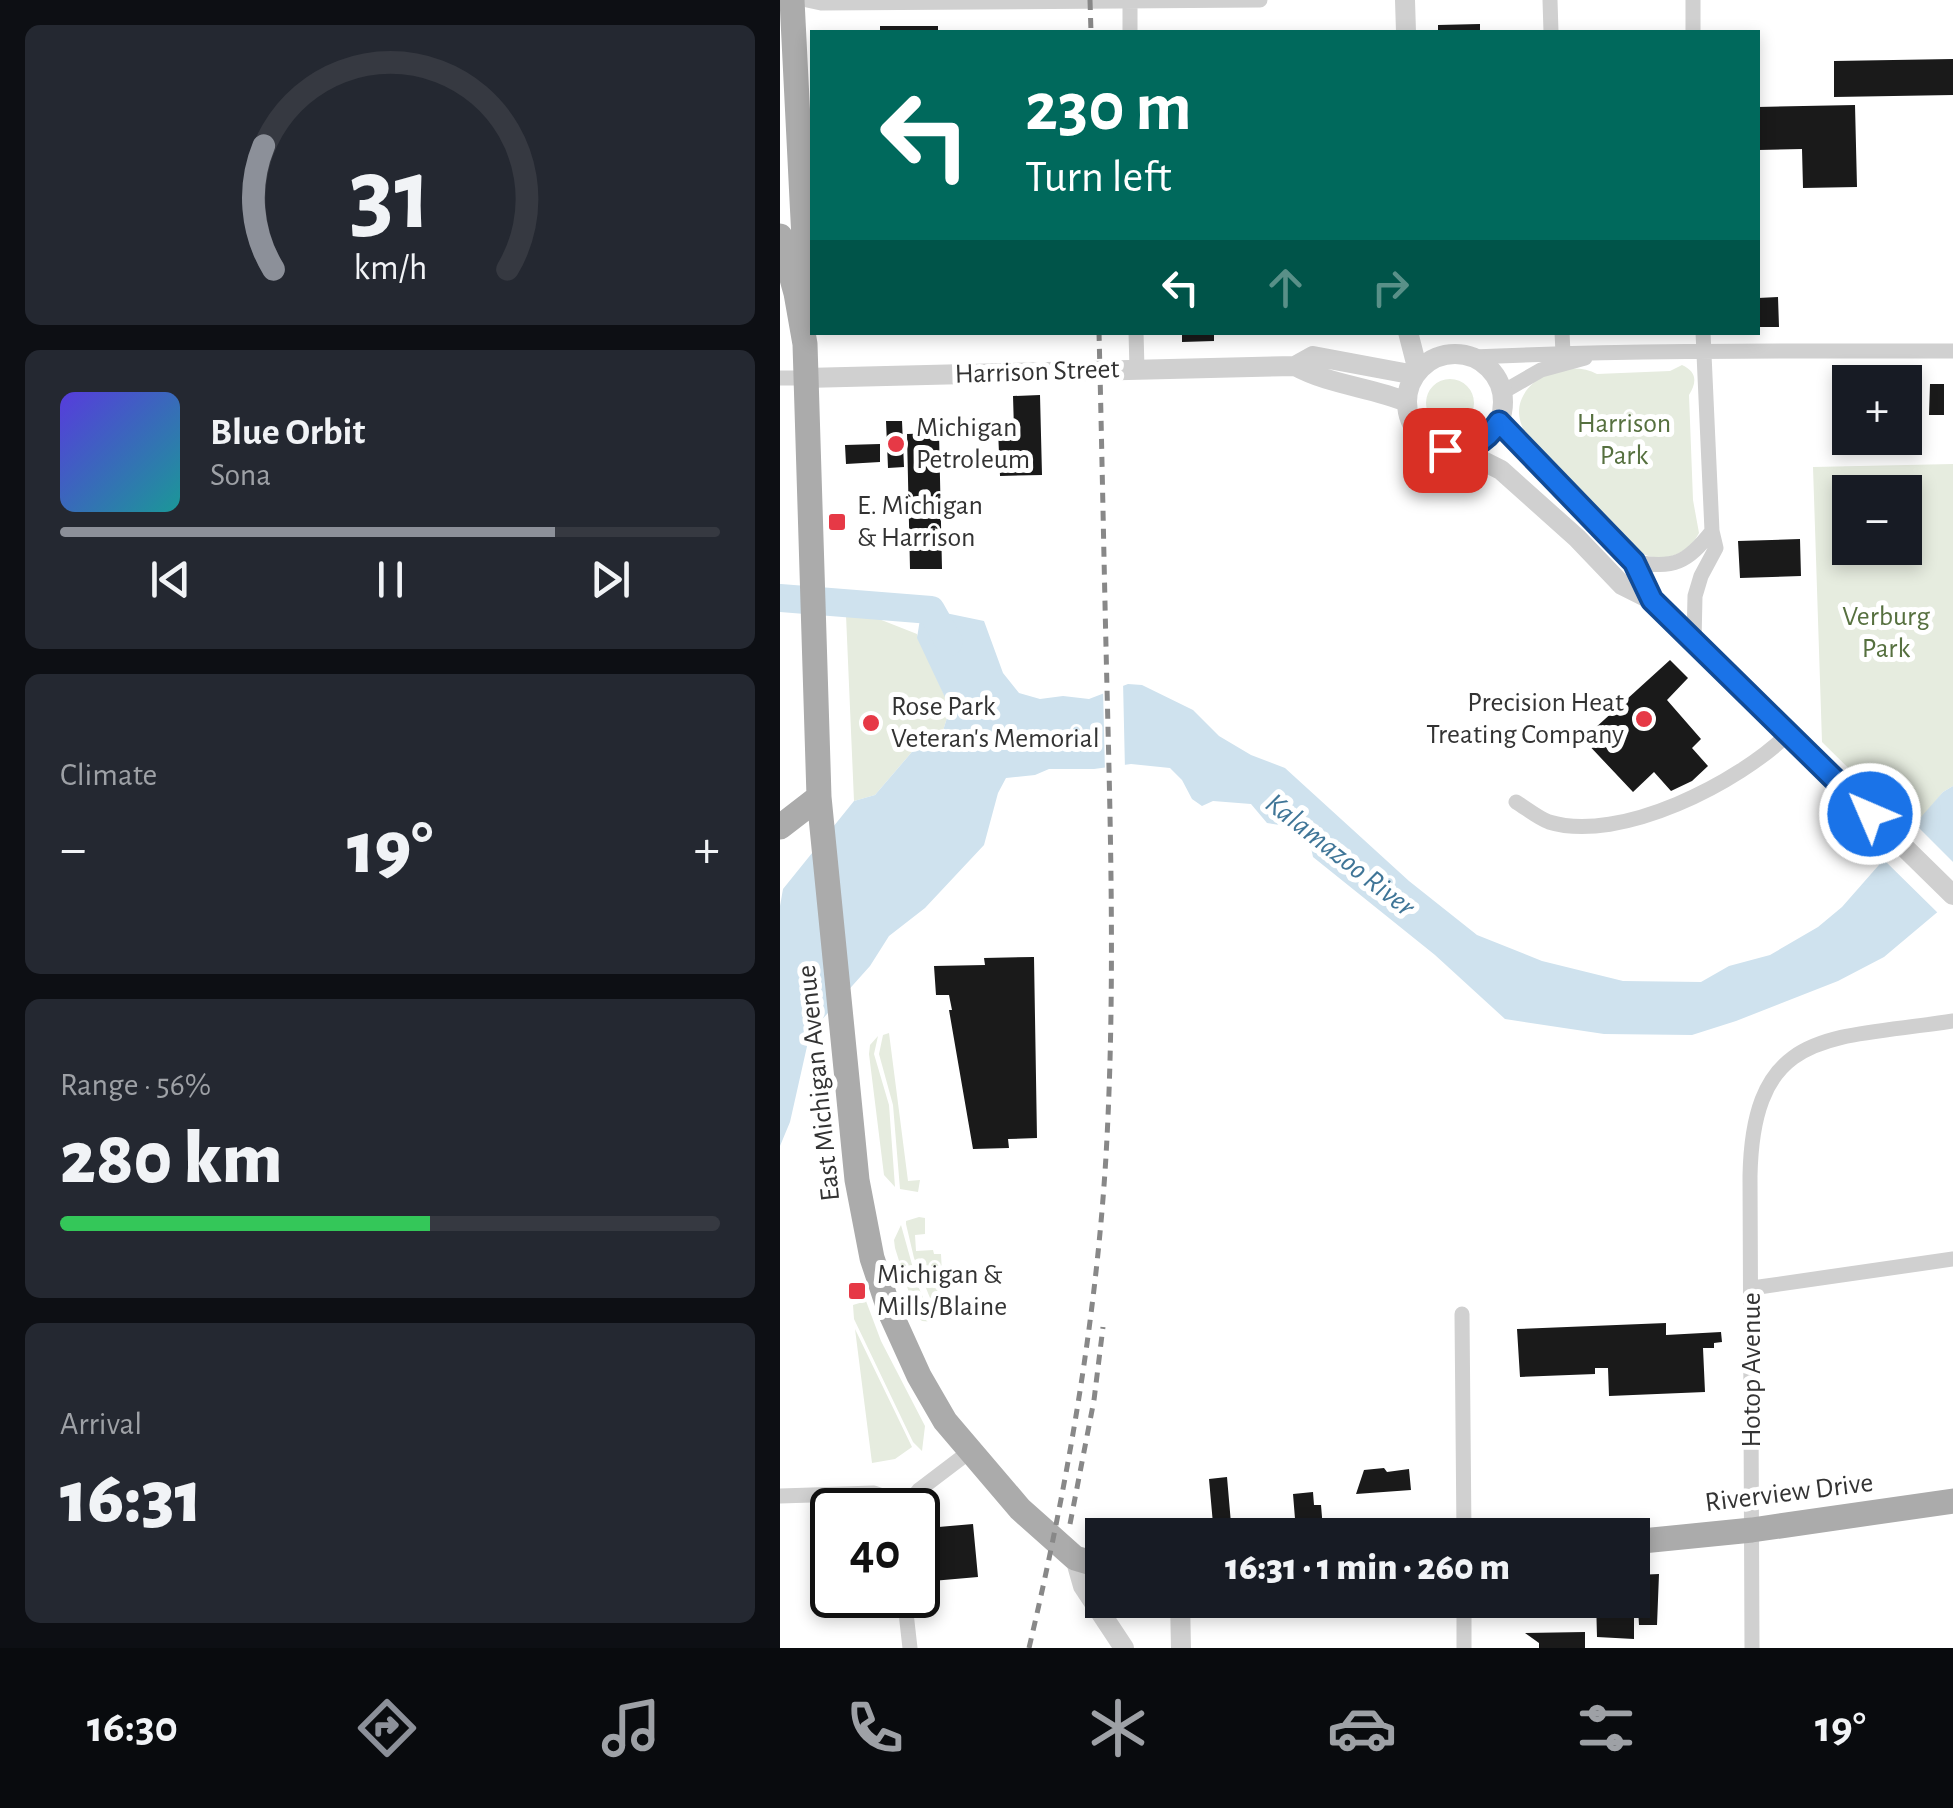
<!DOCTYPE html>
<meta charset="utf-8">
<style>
:root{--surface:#171b24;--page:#242831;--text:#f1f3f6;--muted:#9ea1a6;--line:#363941;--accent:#8c9099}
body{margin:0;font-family:"Alegreya Sans",sans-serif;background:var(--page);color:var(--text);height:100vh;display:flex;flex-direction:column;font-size:38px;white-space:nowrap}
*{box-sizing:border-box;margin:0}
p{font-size:32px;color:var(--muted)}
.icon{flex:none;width:55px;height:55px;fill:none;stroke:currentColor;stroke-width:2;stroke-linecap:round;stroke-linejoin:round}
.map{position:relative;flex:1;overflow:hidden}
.sheet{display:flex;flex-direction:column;gap:25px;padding:25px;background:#0d0f14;width:780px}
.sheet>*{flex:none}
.banner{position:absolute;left:30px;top:30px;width:950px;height:305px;border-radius:0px;box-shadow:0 5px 15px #0003;background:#00695c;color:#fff;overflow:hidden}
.tools{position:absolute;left:1052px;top:365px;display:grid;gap:20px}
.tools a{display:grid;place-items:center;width:90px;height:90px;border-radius:0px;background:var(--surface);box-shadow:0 5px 15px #0003;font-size:50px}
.speed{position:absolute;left:30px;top:1488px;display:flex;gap:20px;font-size:50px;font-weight:700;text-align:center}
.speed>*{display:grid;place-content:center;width:130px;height:130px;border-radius:50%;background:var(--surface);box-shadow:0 5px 15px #0003;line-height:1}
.speed .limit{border:5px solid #111;border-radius:15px;background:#fff;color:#111}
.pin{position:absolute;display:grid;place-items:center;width:85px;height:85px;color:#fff;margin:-42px;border-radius:20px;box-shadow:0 5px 15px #0006}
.me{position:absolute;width:110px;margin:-55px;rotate:315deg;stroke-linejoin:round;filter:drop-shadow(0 0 8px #0008)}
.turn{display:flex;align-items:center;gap:35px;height:210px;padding:0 50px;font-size:45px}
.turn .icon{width:130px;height:130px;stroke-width:2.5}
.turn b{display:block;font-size:70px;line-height:85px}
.lanes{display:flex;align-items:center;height:95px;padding:0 50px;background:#0003;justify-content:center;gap:50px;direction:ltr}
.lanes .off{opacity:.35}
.big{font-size:75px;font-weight:800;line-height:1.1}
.sheet .tile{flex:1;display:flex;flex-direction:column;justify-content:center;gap:15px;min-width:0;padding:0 35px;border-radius:15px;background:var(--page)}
.sheet .dial{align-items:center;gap:0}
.dial svg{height:260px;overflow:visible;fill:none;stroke:var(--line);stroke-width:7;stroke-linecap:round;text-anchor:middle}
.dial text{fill:var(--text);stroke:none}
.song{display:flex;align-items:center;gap:30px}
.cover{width:120px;height:120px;border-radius:15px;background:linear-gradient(135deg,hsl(250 70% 55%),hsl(180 70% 35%))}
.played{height:10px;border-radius:5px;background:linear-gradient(90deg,var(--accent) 75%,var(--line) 75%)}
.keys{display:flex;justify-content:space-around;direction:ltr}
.heat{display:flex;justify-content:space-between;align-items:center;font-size:55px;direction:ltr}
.charge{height:15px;border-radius:8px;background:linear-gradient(90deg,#34c759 56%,var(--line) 0)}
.trip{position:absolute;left:305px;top:1518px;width:565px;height:100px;border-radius:0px;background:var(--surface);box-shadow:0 5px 15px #0003;font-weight:800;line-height:100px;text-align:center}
.menu{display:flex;height:160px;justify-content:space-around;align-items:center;background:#090b0e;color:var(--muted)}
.menu .icon{width:70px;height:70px}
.menu .current{color:var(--accent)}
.menu b{font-size:45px;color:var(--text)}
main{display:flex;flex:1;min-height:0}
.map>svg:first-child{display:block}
.green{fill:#e6ecdf;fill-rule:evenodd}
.water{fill:#cfe2ee}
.pier{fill:#fff}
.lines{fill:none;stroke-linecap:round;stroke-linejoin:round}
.river{stroke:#cfe2ee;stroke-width:28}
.building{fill:#1a1a1a}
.minor{stroke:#d0d0d0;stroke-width:15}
.tertiary{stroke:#d0d0d0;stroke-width:20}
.primary{stroke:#ababab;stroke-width:25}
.rail{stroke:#888;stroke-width:5;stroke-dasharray:10 8;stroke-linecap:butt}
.route-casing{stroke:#114b97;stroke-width:25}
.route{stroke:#1a73e8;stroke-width:18}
.poi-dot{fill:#e63946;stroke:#fff;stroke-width:4}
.labels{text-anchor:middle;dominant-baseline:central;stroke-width:10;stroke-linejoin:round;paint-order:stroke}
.street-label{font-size:28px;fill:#333;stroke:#fff}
.park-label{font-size:28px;fill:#56703f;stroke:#fff}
.poi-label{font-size:28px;fill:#333;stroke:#fff;text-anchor:start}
.water-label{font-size:30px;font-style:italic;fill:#3f7597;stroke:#fff}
</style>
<main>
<section class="sheet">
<div class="tile dial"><svg viewBox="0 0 100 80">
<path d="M14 69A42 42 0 1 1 86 69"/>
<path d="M14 69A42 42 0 0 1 11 31" stroke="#8c9099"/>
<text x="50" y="56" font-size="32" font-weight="700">31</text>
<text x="50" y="72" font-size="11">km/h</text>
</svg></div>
<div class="tile">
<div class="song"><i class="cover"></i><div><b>Blue Orbit</b><p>Sona</p></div></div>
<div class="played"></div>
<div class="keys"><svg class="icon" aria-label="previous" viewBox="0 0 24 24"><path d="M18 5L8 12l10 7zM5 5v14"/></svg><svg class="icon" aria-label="pause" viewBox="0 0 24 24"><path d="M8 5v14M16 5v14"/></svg><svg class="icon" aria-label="next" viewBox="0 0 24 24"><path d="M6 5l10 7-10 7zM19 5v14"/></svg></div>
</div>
<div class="tile"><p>Climate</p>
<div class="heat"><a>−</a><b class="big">19°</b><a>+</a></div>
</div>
<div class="tile"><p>Range · 56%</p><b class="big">280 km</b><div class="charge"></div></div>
<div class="tile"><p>Arrival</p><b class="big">16:31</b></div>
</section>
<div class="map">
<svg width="1173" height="1648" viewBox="0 0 1173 1648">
<rect width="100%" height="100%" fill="#fff"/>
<path class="green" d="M902,365C917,372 917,382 909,395L913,500L919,533C906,558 877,565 854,549L746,434C718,389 781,355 817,374L890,371Z
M646 403a24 24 0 1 1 48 0a24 24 0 1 1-48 0Z
M1173,464V786L1163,792L1132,831L1042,742L1033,467ZM1070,492H1125V548H1070Z
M76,610L137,634L170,708L162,734L143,739L95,795L74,801L66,615Z
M109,1033L128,1181L140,1180L138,1192L120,1189L113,1105L99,1054L103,1035Z
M98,1036L94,1054L109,1105L115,1187L104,1175L89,1054L90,1045Z
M139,1217L145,1218V1234L135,1235L136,1251L153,1250L154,1254H161L164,1312L158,1318L134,1258L126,1224V1221Z
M121,1225L138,1286L154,1322L142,1321L136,1315L115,1248L114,1240Z
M86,1301L101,1341L145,1426L142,1451L133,1442L74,1319L73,1305Z
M75,1329L132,1447L115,1459L92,1463Z"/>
<path class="water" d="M151,610L204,621L223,673L239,693L260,699L283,696L309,699L348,684L362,685L413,710L439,736L471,755L505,768L629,881L697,935L762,961L843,981L921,982L949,966L990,955L1038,927L1062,907L1163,792L1173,786V899L1104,957L1058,981L956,1021L912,1035L824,1034L725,1019L655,955L533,857L529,838L512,827L487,823L471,804L433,801L422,806L412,799L402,780L390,768L351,764L314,769H269L255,775L226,778L218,793L204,845L145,908L109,936L90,966L30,1033L10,1122L0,1146V906L3,889L74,801L95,795L143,739L162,734L170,708L137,638L140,619Z"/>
<path class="pier" d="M343,681L345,770L325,773L323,688Z
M1133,822L1173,862V906L1161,916L1100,856Z"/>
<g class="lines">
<path class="river" d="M0,598L151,610L169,642"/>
</g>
<path class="building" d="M700,24V32H658V25Z
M100,26H158V32H100Z
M1173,59V95L1054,97V61Z
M1075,105L1077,187L1023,188L1022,149L978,150V107Z
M998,297L999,327H978V298Z
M402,332H434V341L402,342Z
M1150,384H1164V415H1149Z
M1129,385H1141V405H1137V413H1127L1125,406Z
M260,395L262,475L220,476L218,430H234L233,396Z
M106,421H122L124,467L108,468Z
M159,433L162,569H130L127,434Z
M100,444V462L66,464L65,445Z
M1020,539L1021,576L960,578L958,541Z
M890,660L908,678L887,700L921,739L912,748L928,766L912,781L891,791L874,772L853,792L803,739Z
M254,957L257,1138L228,1139L229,1148L193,1149L169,1010H172L169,995H156L154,966L205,965L204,958Z
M886,1323V1335L941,1332L942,1342L934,1343V1348H923L925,1392L829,1396L828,1368H815V1374L740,1377L737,1329Z
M604,1468L607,1472L629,1469L631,1490L576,1494L584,1470Z
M447,1477L452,1535H434L429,1479Z
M533,1492L534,1505H541L543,1529L516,1531L513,1494Z
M193,1524L198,1577L152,1581L147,1528Z
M879,1574L877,1625H859L856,1575Z
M816,1600H854V1639L817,1637Z
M805,1632V1648H759V1643L745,1633Z"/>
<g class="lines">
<path class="minor" d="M27,0L41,3L480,0
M770,0L771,32
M913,0V32
M350,1V32
M356,332L357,369
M782,332L783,353
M693,357C852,350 1013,351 1173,351
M0,378H25
M721,393L761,370L805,358
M854,562C894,569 907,563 932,531
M914,642L915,596L921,576L936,548L932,531L923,332
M736,802C746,808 758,818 769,822C840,844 960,782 1009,733
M972,1288L1173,1259
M682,1314L684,1535
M0,1496L94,1493L125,1504
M123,1510L139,1490L189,1452
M124,1595L130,1648
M684,1600V1648
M972,1648L970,1176C973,1025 1052,1040 1173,1021"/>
<path class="tertiary" d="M625,0L626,32
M628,332L638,371
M627 402a48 48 0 1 1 96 0a48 48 0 1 1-96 0Z
M515,366C550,385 590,387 627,402
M25,378L515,366L533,356L635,375
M719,422L854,562L872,600
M681,450L721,470L797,538L842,585L872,600L1173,895
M295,1558L303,1586L344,1648
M400,1600L401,1648"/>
<path class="primary" d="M12,0L27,299
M0,236L16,293L25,344L39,797L77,1180L92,1258L110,1312L139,1376L165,1421L240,1509L295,1558L322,1566
M0,827L39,797
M852,1542L972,1530L1173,1501"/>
<path class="rail" d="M310,0L311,32
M290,1524L314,1400L323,1327
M249,1648C287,1487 316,1321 326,1156C335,1000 331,844 327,688C324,569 322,451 319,332"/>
</g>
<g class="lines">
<defs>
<path id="route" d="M665,450C690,450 705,443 719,422L854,562L872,600L1090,814"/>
</defs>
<use href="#route" class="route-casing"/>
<use href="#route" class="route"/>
</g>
<g class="poi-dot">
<circle cx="116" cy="444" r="10"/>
<rect x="47" y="512" width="20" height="20" rx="5"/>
<circle cx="864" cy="719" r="10"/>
<circle cx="91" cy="723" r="10"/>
<rect x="67" y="1281" width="20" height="20" rx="5"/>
</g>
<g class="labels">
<g class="street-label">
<text transform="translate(257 372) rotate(-2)">Harrison Street</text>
<text transform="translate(39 1083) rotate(-96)">East Michigan Avenue</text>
<text transform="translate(972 1370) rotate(-90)">Hotop Avenue</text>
<text transform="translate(1009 1493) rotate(-7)">Riverview Drive</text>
</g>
<g class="park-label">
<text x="844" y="424">Harrison<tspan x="844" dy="32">Park</tspan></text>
<text x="1106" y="617">Verburg<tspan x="1106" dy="32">Park</tspan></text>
</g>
<g class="poi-label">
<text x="136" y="428">Michigan<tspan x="136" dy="32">Petroleum</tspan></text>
<text x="77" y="506">E. Michigan<tspan x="77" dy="32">&amp; Harrison</tspan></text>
<text x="844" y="703" text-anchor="end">Precision Heat<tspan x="844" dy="32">Treating Company</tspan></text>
<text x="111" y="707">Rose Park<tspan x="111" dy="32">Veteran's Memorial</tspan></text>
<text x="97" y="1275">Michigan &amp;<tspan x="97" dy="32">Mills/Blaine</tspan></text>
</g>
<g class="water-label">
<text transform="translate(560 855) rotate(38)">Kalamazoo River</text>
</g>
</g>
</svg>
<div class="tools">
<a>+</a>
<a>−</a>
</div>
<div class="speed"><div class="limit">40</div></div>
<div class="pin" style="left:665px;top:450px;background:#d93025"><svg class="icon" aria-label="arrive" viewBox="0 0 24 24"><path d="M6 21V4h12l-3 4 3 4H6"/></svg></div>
<svg class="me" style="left:1090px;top:814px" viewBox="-20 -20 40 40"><circle r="17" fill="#1a73e8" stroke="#fff" stroke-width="3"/><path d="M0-11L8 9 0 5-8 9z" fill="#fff"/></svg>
<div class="trip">16:31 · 1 min · 260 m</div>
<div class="banner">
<div class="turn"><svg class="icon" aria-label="left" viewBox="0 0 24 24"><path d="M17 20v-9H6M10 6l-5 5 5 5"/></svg><div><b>230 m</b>Turn left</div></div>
<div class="lanes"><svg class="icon" aria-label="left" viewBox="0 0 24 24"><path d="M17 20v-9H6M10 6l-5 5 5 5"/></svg><svg class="icon off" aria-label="ahead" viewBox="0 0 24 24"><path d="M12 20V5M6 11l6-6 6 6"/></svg><svg class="icon off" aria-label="right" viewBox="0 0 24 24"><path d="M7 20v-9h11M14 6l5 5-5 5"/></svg></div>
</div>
</div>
</main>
<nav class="menu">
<b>16:30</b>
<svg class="icon current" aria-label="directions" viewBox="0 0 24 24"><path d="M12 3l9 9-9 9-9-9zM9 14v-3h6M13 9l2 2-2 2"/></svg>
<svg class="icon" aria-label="music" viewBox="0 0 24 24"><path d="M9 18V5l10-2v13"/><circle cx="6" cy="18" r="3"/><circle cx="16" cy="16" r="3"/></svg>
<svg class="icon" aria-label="phone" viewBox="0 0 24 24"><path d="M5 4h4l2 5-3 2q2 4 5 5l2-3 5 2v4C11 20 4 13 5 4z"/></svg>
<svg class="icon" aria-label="climate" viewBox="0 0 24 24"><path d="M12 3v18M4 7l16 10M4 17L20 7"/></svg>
<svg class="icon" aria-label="car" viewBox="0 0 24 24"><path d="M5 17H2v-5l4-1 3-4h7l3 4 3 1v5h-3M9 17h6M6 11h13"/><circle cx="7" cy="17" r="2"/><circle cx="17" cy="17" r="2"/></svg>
<svg class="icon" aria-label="filters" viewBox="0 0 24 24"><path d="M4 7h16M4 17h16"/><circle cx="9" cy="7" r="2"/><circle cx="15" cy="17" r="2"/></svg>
<b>19°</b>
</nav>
